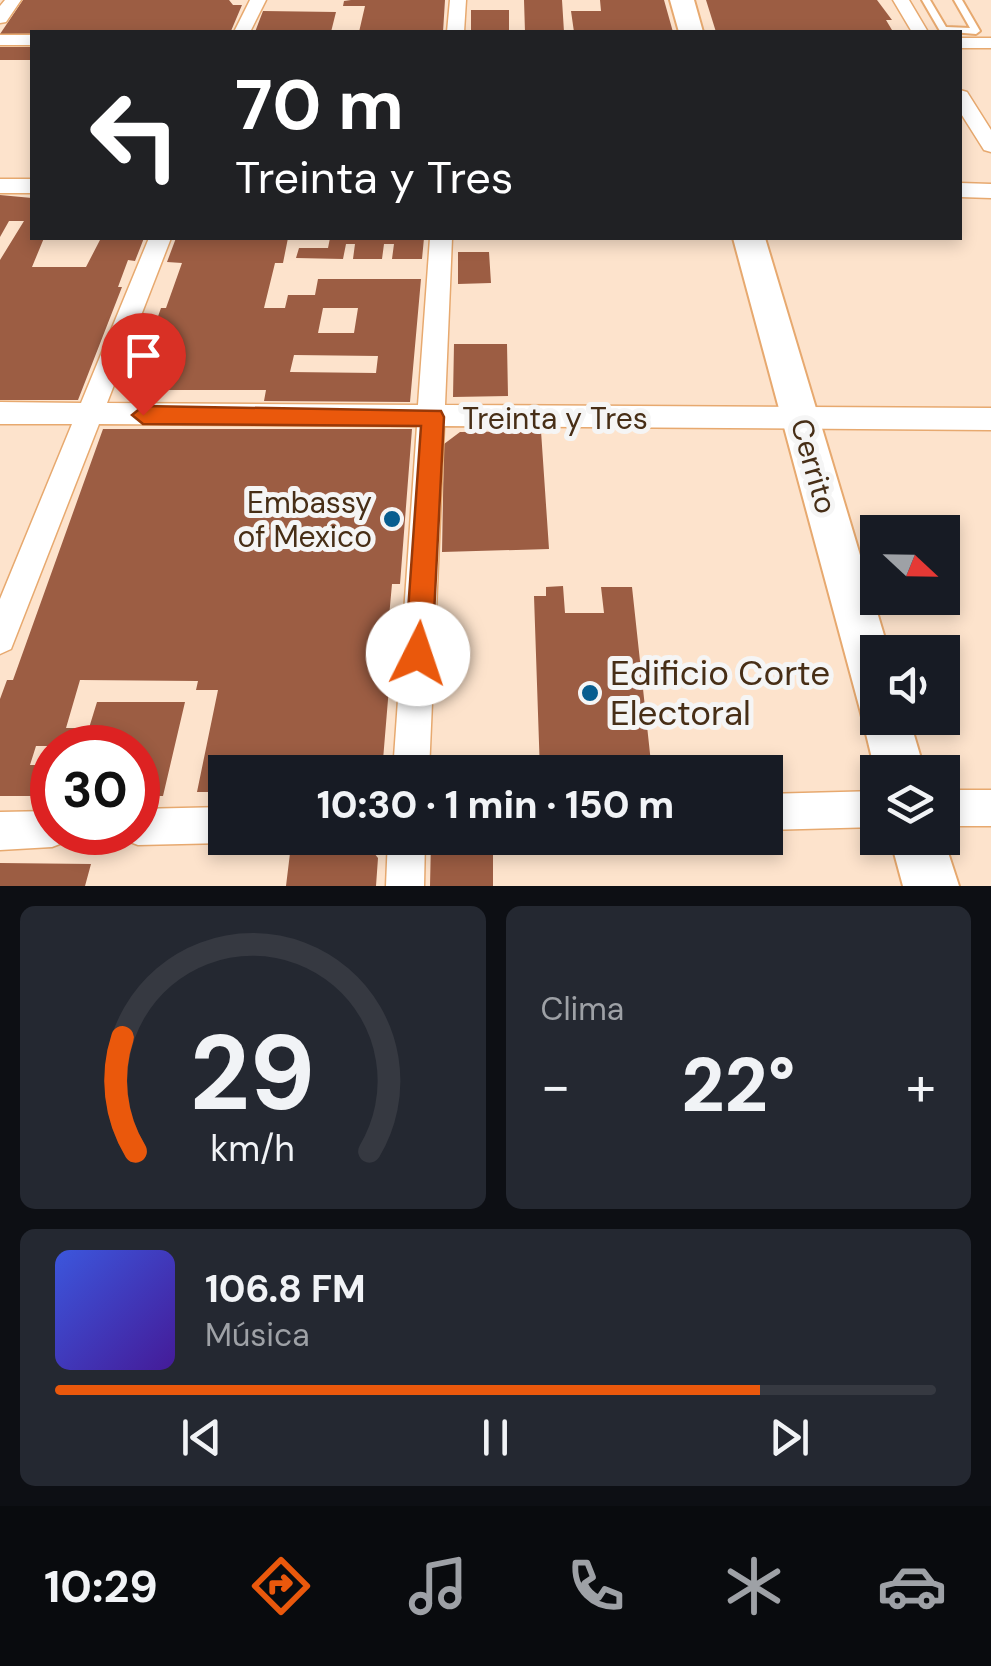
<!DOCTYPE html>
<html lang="es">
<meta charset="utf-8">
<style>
:root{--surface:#171b24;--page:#242831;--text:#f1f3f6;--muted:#9ea1a6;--line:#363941;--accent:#ea580c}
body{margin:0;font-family:"DM Sans",sans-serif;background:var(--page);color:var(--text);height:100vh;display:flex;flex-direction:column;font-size:38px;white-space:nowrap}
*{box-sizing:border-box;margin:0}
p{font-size:32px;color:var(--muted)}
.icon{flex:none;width:55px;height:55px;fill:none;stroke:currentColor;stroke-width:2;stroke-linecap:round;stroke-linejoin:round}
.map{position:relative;height:886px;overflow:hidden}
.sheet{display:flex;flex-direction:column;gap:20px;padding:20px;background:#0d0f14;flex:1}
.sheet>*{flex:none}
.top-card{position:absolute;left:30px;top:30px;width:932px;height:210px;border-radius:0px;box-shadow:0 5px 15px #0003;background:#202124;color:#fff;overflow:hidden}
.needle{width:65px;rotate:112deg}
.fabs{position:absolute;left:860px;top:515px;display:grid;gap:20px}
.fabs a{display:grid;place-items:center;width:100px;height:100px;border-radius:0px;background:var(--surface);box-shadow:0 5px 15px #0003;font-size:50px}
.speed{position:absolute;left:30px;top:725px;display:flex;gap:20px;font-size:50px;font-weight:700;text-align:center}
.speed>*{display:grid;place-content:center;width:130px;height:130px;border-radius:50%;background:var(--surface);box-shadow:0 5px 15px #0003;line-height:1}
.speed .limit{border:15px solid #d22;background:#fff;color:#111}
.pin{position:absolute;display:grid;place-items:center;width:85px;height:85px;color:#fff;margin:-102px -42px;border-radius:50% 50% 50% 0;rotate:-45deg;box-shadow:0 0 10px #0007}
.pin .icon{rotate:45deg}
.me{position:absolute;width:110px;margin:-55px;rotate:4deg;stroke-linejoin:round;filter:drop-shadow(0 0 8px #0008)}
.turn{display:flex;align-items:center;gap:35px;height:210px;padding:0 40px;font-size:45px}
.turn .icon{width:130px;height:130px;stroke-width:2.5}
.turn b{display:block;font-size:70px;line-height:85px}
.big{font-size:75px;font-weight:800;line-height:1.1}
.sheet .tile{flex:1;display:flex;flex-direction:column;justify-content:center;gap:15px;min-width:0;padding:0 35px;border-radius:15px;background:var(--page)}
.sheet .dial{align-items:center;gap:0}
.dial svg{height:260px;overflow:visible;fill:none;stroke:var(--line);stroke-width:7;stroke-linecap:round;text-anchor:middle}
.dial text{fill:var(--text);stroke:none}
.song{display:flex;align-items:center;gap:30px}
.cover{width:120px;height:120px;border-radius:15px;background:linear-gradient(135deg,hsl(230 70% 55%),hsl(260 70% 35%))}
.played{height:10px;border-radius:5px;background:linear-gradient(90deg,var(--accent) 80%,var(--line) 80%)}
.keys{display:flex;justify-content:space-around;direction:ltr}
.heat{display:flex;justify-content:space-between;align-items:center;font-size:55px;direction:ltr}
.sheet .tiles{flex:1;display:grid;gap:20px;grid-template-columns:1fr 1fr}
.tile:last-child{grid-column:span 2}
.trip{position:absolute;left:208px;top:755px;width:575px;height:100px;border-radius:0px;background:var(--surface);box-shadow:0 5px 15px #0003;font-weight:800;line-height:100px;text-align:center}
.tabs{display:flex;height:160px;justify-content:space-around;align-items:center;background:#090b0e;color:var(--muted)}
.tabs .icon{width:70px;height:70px}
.tabs .on{color:var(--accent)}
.tabs b{font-size:45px;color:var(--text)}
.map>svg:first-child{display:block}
.building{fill:#9c5d43;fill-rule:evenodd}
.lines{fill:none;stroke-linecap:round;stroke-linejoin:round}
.lane-casing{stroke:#e7a96f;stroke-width:4}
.street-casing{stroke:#e7a96f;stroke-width:3}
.secondary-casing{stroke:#e7a96f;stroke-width:4}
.lane{fill:#fff;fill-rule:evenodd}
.street{fill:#fff;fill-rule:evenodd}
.secondary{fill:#fff;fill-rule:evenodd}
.route{fill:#ea580c;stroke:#983908;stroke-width:2.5}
.poi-dot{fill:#075d8f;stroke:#f5f5f5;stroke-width:4}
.labels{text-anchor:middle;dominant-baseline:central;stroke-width:10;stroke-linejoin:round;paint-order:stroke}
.street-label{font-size:30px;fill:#472e16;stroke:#f5f5f5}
.poi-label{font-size:30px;fill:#472e16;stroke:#f5f5f5;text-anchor:end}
.near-poi-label{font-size:35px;fill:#472e16;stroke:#f5f5f5;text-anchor:start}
</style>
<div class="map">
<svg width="991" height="886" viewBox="0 0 991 886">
<rect width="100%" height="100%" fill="#fde3cc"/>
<path class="building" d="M23,0H229L233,5H242L231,31L226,32L0,34Z
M445,0L443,32H359L365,6H343L344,1L351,0Z
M524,0H562L564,32H525Z
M600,0H664L673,32H574L571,11H601Z
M706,0H877L892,20H886L892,30L716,32Z
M471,10H509V32H471Z
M263,11L336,12L331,32H255Z
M0,47H32V60H0Z
M0,195L32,198V238H44L32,267H86L101,238H144L135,261L128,260L118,287H122L78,400H0V260L24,221H9L0,237Z
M176,238H288L283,263H275L264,308H285L288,295H315L318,279H421L410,402L264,401L266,390H132L161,308H166L182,263L167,262ZM323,308H358L354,333H318ZM294,355L378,356L376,373L290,372Z
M330,238H424L422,259H392L394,244H384L382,259H353L355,244H346L343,259L296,258L299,248H328Z
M458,252H489L491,283L458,284Z
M454,344H507L508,396L453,397Z
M103,429H412L400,584H392L387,639H393L382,772H225V792H197L218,690H196L198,681L80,680L66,728H89L97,702H185L163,796H138V748L58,746H36L30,765H52V796H0V699L7,680H13Z
M541,431L549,549L442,552L444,444L460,432Z
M563,586L565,613H604L601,587H632L652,772H540L534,596H546V587Z
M493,840V886H430L431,841Z
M366,843L378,858L376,886H286L291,845Z
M0,863L91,864L85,886H0Z"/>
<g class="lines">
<defs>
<path id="lane" d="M922,0H930L946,27L970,28L954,0H962L980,31L976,34L940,31Z"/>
<path id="street" d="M5,0H21L6,22L0,23V6Z
M250,0H266L250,32H234Z
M450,0H466L464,32H447Z
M893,0H909L928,32H912Z
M0,35H32V45H0Z
M960,38H991V48H960Z
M960,90L967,92L991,130V152L984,150L960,112Z
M0,179H32V193H0Z
M960,183L991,184V198L960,197Z
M149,238H171L107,403L418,405L430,238H452L445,405L991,408V430L444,426L429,772H393L417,426L99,424L11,649L0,654V599L72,424H0V402L81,403Z
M942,790H991V826H942Z
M878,791V827L765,830V794Z
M225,807V838H238L225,843L138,845L125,840L122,832H138V809Z
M52,811V832H69L65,842L52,847L0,850V812Z
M388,838H425L424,886H386Z"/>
<path id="secondary" d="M670,0H694L703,32H679Z
M733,238H765L889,652H878V718H909L925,772H878V783L861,713Z
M942,834L959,886H903L890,838H942Z"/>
</defs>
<use href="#lane" class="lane-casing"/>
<use href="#street" class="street-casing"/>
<use href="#secondary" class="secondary-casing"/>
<use href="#lane" class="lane"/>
<use href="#street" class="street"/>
<use href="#secondary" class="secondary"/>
</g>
<path class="route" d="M143,406L441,411L444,417L432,654L428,663L418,667L409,663L405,654L421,426L143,424L132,415Z"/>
<g class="poi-dot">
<circle cx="392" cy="519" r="10"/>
<circle cx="590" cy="693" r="10"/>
</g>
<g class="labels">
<g class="street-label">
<text x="555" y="418">Treinta y Tres</text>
<text transform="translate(814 466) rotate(74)">Cerrito</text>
</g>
<g class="poi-label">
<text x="372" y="502">Embassy<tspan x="372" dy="34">of Mexico</tspan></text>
</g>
<g class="near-poi-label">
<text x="610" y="673">Edificio Corte<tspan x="610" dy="40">Electoral</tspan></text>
</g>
</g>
</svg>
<div class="fabs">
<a><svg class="needle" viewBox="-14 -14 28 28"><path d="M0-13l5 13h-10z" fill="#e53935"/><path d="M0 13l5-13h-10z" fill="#9ea1a6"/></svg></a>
<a><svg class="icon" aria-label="sound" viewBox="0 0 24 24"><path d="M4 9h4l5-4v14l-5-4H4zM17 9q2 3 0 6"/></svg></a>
<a><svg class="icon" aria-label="layers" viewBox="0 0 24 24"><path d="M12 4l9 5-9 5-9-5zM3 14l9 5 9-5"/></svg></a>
</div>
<div class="speed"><div class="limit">30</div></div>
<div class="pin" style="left:143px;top:415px;background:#d93025"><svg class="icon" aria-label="arrive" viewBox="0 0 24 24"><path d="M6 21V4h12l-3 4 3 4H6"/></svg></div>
<svg class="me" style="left:418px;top:654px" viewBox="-20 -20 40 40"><circle r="19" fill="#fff"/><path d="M0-13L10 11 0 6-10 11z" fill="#ea580c"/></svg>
<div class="trip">10:30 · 1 min · 150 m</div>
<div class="top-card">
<div class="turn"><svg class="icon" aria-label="left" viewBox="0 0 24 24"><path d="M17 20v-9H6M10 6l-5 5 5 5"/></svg><div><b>70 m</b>Treinta y Tres</div></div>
</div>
</div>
<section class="sheet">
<div class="tiles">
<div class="tile dial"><svg viewBox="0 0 100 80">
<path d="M14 69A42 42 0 1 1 86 69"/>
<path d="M14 69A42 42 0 0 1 10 34" stroke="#ea580c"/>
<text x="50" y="56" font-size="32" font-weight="700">29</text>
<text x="50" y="72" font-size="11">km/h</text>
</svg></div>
<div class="tile"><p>Clima</p>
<div class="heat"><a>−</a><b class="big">22°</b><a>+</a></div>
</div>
<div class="tile">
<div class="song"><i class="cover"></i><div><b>106.8 FM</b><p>Música</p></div></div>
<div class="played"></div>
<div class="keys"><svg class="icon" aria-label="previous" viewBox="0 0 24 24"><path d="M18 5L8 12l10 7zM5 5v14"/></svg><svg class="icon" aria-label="pause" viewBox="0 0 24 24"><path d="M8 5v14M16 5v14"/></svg><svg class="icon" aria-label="next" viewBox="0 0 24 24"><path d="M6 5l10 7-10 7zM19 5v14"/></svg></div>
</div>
</div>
</section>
<nav class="tabs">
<b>10:29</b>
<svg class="icon on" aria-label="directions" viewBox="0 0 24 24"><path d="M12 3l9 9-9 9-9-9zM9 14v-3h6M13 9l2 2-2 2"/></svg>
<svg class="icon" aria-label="music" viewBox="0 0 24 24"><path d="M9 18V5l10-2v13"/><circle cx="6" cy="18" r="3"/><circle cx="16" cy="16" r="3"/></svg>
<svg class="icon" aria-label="phone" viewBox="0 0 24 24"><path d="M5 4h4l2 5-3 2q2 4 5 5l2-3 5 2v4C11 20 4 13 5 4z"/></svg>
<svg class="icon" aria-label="climate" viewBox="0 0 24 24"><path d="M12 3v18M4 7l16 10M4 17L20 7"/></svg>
<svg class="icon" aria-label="car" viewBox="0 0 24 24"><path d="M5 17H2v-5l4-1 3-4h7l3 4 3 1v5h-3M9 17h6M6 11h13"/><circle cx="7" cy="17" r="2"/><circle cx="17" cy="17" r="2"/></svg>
</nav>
